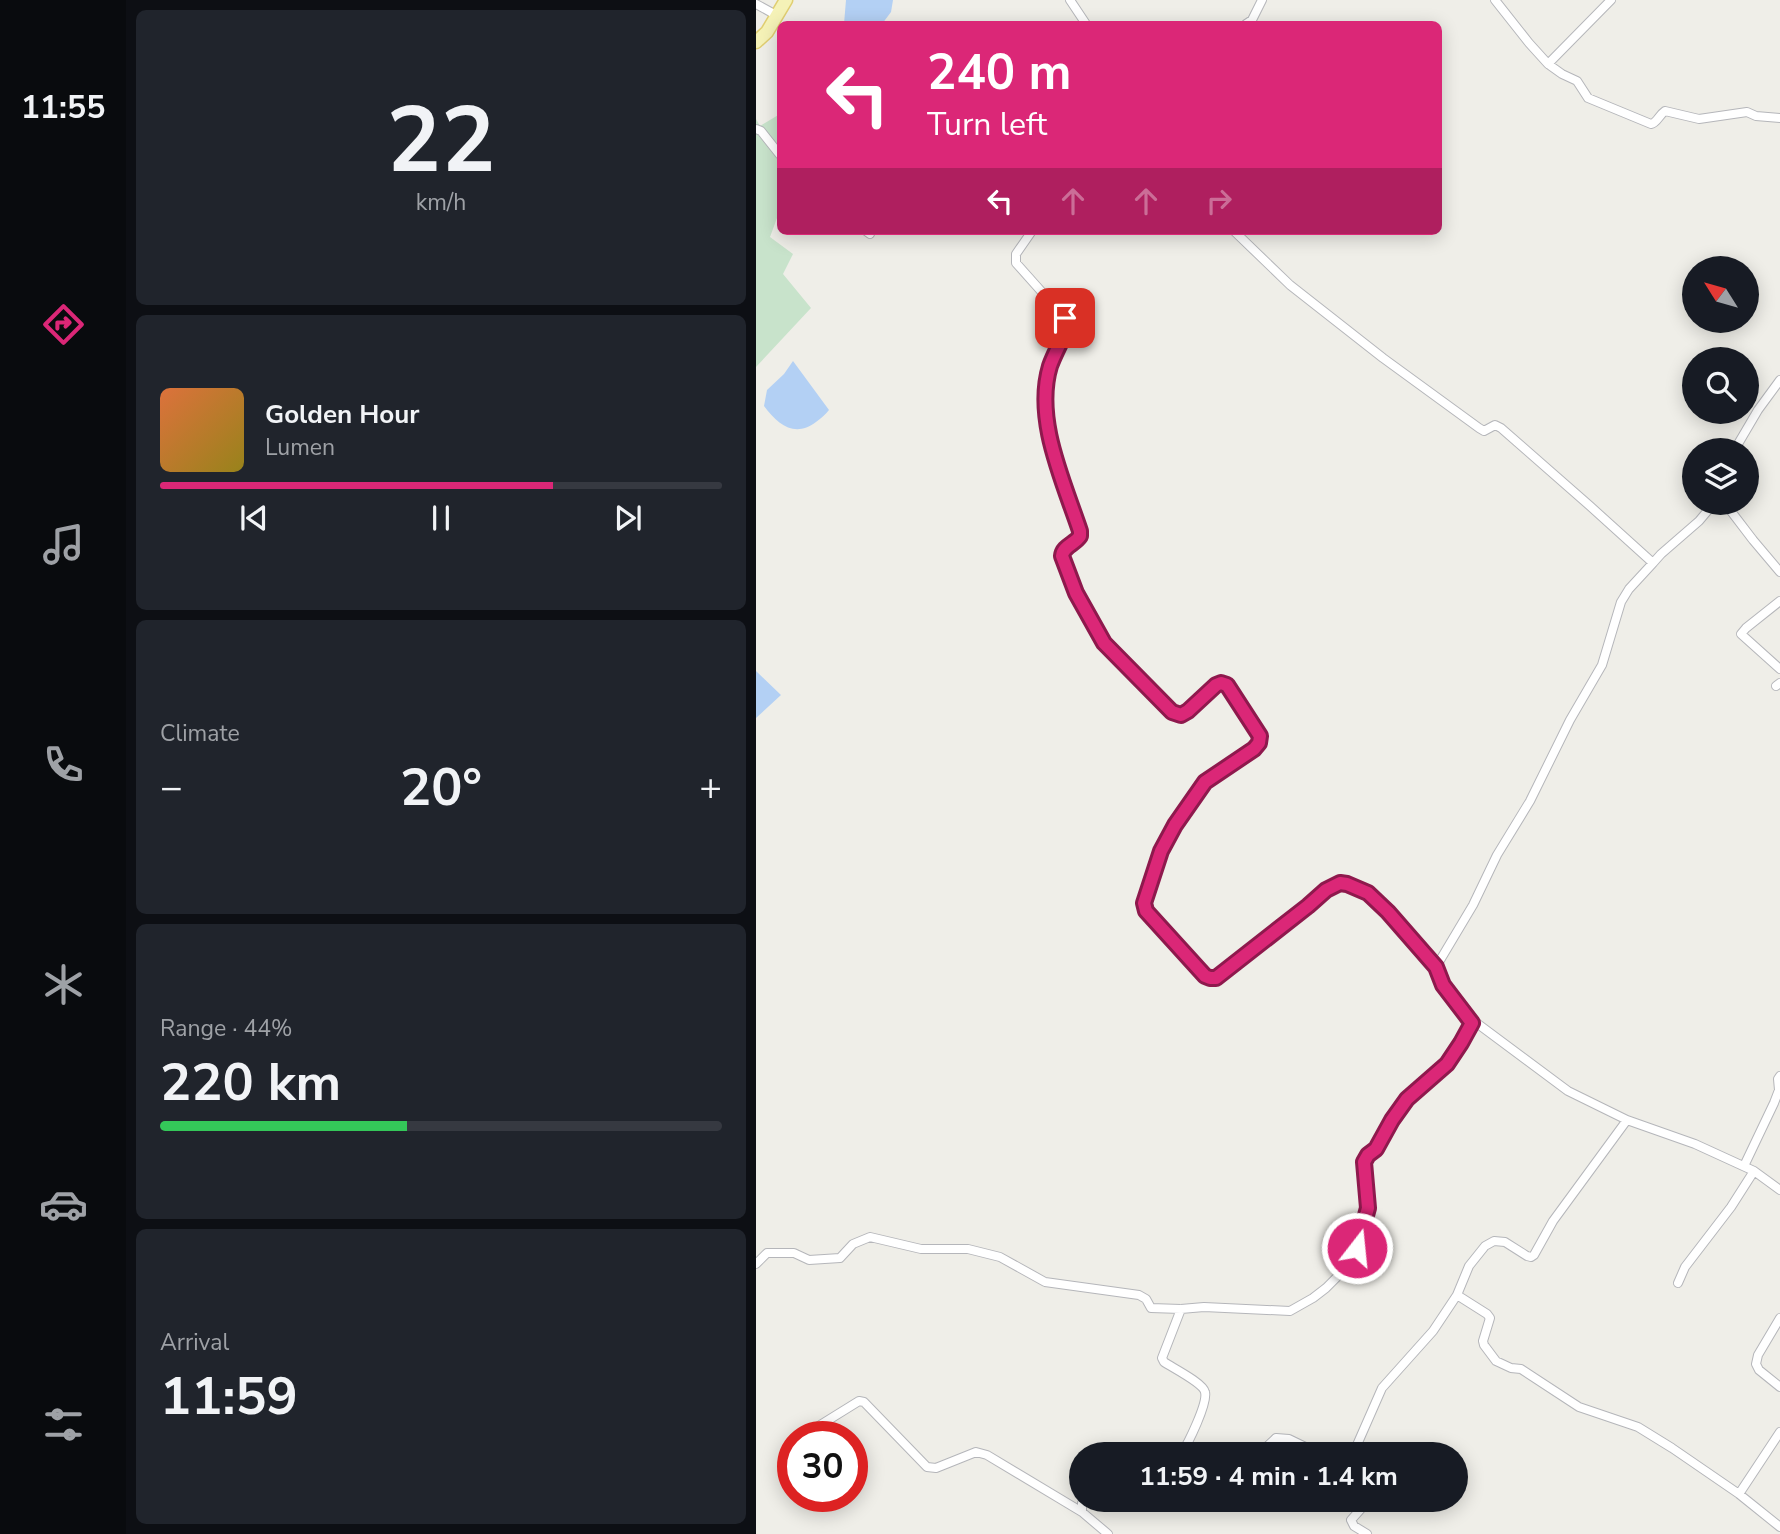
<!DOCTYPE html>
<meta charset="utf-8">
<style>
:root{--surface:#171b24;--page:#20242c;--text:#f1f3f6;--muted:#9ea1a6;--line:#363941;--accent:#db2777}
body{margin:0;font-family:"Nunito Sans",sans-serif;background:var(--page);color:var(--text);height:100vh;display:flex;flex-direction:column;font-size:26px;white-space:nowrap}
*{box-sizing:border-box;margin:0}
p{font-size:23px;color:var(--muted)}
.icon{flex:none;width:38px;height:38px;fill:none;stroke:currentColor;stroke-width:2;stroke-linecap:round;stroke-linejoin:round}
.map{position:relative;flex:1;overflow:hidden}
.sheet{display:flex;flex-direction:column;gap:10px;padding:10px;background:#0d0f14;width:630px}
.sheet>*{flex:none}
.hud{position:absolute;left:21px;top:21px;width:665px;height:214px;border-radius:10px;box-shadow:0 4px 18px #0003;background:#db2777;color:#fff;overflow:hidden}
.needle{width:46px;rotate:307deg}
.controls{position:absolute;left:926px;top:256px;display:grid;gap:14px}
.controls a{display:grid;place-items:center;width:77px;height:77px;border-radius:50%;background:var(--surface);box-shadow:0 4px 18px #0003;font-size:35px}
.speed{position:absolute;left:21px;top:1421px;display:flex;gap:14px;font-size:35px;font-weight:700;text-align:center}
.speed>*{display:grid;place-content:center;width:91px;height:91px;border-radius:50%;background:var(--surface);box-shadow:0 4px 18px #0003;line-height:1}
.speed .limit{border:10px solid #d22;background:#fff;color:#111}
.pin{position:absolute;display:grid;place-items:center;width:60px;height:60px;color:#fff;margin:-30px;border-radius:14px;box-shadow:0 4px 10px #0006}
.me{position:absolute;width:77px;margin:-38px;rotate:16deg;stroke-linejoin:round;filter:drop-shadow(0 0 5px #0008)}
.turn{display:flex;align-items:center;gap:24px;height:147px;padding:0 35px;font-size:32px}
.turn .icon{width:91px;height:91px;stroke-width:2.5}
.turn b{display:block;font-size:49px;line-height:60px}
.lanes{display:flex;align-items:center;height:66px;padding:0 35px;background:#0003;justify-content:center;gap:35px;direction:ltr}
.lanes .off{opacity:.35}
.big{font-size:52px;font-weight:700;line-height:1.1}
.sheet .tile{flex:1;display:flex;flex-direction:column;justify-content:center;gap:10px;min-width:0;padding:0 24px;border-radius:10px;background:var(--page)}
.sheet .dial{align-items:center;gap:0}
.dial b{font-size:91px;line-height:1}
.song{display:flex;align-items:center;gap:21px}
.cover{width:84px;height:84px;border-radius:10px;background:linear-gradient(135deg,hsl(20 70% 55%),hsl(50 70% 35%))}
.played{height:7px;border-radius:4px;background:linear-gradient(90deg,var(--accent) 70%,var(--line) 70%)}
.keys{display:flex;justify-content:space-around;direction:ltr}
.heat{display:flex;justify-content:space-between;align-items:center;font-size:38px;direction:ltr}
.charge{height:10px;border-radius:5px;background:linear-gradient(90deg,#34c759 44%,var(--line) 0)}
.trip{position:absolute;left:313px;top:1442px;width:399px;height:70px;border-radius:35px;background:var(--surface);box-shadow:0 4px 18px #0003;font-weight:700;line-height:70px;text-align:center}
main{display:flex;flex:1;min-height:0}
.dock{display:flex;flex-direction:column;width:126px;justify-content:space-around;align-items:center;background:#090b0e;color:var(--muted)}
.dock .icon{width:49px;height:49px}
.dock .active{color:var(--accent)}
.dock b{font-size:32px;color:var(--text)}
.map>svg:first-child{display:block}
.green{fill:#c8e3cb}
.water{fill:#b3d0f4}
.lines{fill:none;stroke-linecap:round;stroke-linejoin:round}
.minor-casing{stroke:#b5b6ba;stroke-width:10}
.primary-casing{stroke:#e0ce71;stroke-width:15}
.minor{stroke:#fff;stroke-width:8}
.primary{stroke:#f5f2b7;stroke-width:12}
.route-casing{stroke:#8e194d;stroke-width:18}
.route{stroke:#db2777;stroke-width:12}
</style>
<main>
<nav class="dock">
<b>11:55</b>
<svg class="icon active" aria-label="directions" viewBox="0 0 24 24"><path d="M12 3l9 9-9 9-9-9zM9 14v-3h6M13 9l2 2-2 2"/></svg>
<svg class="icon" aria-label="music" viewBox="0 0 24 24"><path d="M9 18V5l10-2v13"/><circle cx="6" cy="18" r="3"/><circle cx="16" cy="16" r="3"/></svg>
<svg class="icon" aria-label="phone" viewBox="0 0 24 24"><path d="M5 4h4l2 5-3 2q2 4 5 5l2-3 5 2v4C11 20 4 13 5 4z"/></svg>
<svg class="icon" aria-label="climate" viewBox="0 0 24 24"><path d="M12 3v18M4 7l16 10M4 17L20 7"/></svg>
<svg class="icon" aria-label="car" viewBox="0 0 24 24"><path d="M5 17H2v-5l4-1 3-4h7l3 4 3 1v5h-3M9 17h6M6 11h13"/><circle cx="7" cy="17" r="2"/><circle cx="17" cy="17" r="2"/></svg>
<svg class="icon" aria-label="filters" viewBox="0 0 24 24"><path d="M4 7h16M4 17h16"/><circle cx="9" cy="7" r="2"/><circle cx="15" cy="17" r="2"/></svg>
</nav>
<section class="sheet">
<div class="tile dial"><b>22</b><p>km/h</p></div>
<div class="tile">
<div class="song"><i class="cover"></i><div><b>Golden Hour</b><p>Lumen</p></div></div>
<div class="played"></div>
<div class="keys"><svg class="icon" aria-label="previous" viewBox="0 0 24 24"><path d="M18 5L8 12l10 7zM5 5v14"/></svg><svg class="icon" aria-label="pause" viewBox="0 0 24 24"><path d="M8 5v14M16 5v14"/></svg><svg class="icon" aria-label="next" viewBox="0 0 24 24"><path d="M6 5l10 7-10 7zM19 5v14"/></svg></div>
</div>
<div class="tile"><p>Climate</p>
<div class="heat"><a>−</a><b class="big">20°</b><a>+</a></div>
</div>
<div class="tile"><p>Range · 44%</p><b class="big">220 km</b><div class="charge"></div></div>
<div class="tile"><p>Arrival</p><b class="big">11:59</b></div>
</section>
<div class="map">
<svg width="1024" height="1534" viewBox="0 0 1024 1534">
<rect width="100%" height="100%" fill="#efeee8"/>
<path class="green" d="M24,114V214L21,218L14,237L37,254L27,274L55,308L0,367V119L4,126Z"/>
<path class="water" d="M90,0H137L135,12L126,24H88Z
M37,361L73,410C69,415 65,418 60,422C39,438 22,425 8,406L11,390L28,374Z
M0,671L25,695L0,718Z"/>
<g class="lines">
<defs>
<path id="minor" d="M314,0L330,24
M739,0L773,43L792,64L855,0
M0,4L20,15
M490,24L496,20L506,0
M792,64L806,74L821,81L832,98L895,124C901,123 903,115 909,111L943,119L991,112L1000,116L1024,118
M0,129L5,131L24,155
M110,231L114,234
M276,231L260,254V263L309,318L312,325C307,339 299,352 294,366C278,419 307,480 324,531V536C319,544 307,546 306,556L320,593L348,643L417,712L425,715L432,711L460,685L465,683L471,685L504,736L503,743L498,749L449,782L420,825L405,851L388,903L390,911L449,976L454,978H459L552,906L570,890L584,883H591L612,893L632,912L680,967
M981,450L982,444L1002,410L1024,380
M968,502L997,540L1024,572
M897,563L905,554L943,521L959,502
M1024,601L990,628L985,634L1024,669
M1020,686L1024,683
M871,1120L939,1144L998,1171L1024,1190
M988,1166L1018,1103L1023,1090L1022,1079L1024,1076
M0,1264L11,1253H38L53,1260L84,1258L97,1244L114,1237L165,1249H212L244,1257L289,1282L383,1295L390,1299L395,1308L425,1309L448,1307L534,1311L557,1298L570,1288L587,1271L601,1248L612,1208L608,1162L612,1155L620,1149L636,1120L651,1099L691,1064L705,1043L716,1022L687,985L680,967L717,905L741,855L774,801L814,720L846,665L865,602L873,589L897,563L834,506L745,428L739,425L728,431L723,428L627,358L534,285L478,231
M922,1283L929,1267L975,1207L998,1171
M701,1295L731,1314L734,1318L727,1341L728,1345L740,1361L755,1368L765,1369L823,1407L882,1427L916,1448L983,1494L1024,1527
M425,1309L406,1358L408,1362C417,1368 447,1383 449,1392C452,1403 432,1444 425,1454
M1024,1318L1002,1355L1000,1364L1003,1370L1024,1387
M45,1437L103,1401L108,1402L171,1467L180,1468L220,1452L231,1455L326,1512
M36,1443L37,1442
M503,1454L520,1438L533,1439L564,1454
M597,1454L626,1388L677,1331L701,1295L713,1266L729,1246L738,1241L749,1242L771,1256L775,1257L778,1255L797,1221L871,1120L812,1091L722,1024L716,1022
M983,1494L1024,1432
M329,1500L326,1503V1512L352,1534
M611,1534L598,1526L595,1520L613,1500"/>
<path id="primary" d="M0,42L11,32L30,0"/>
</defs>
<use href="#minor" class="minor-casing"/>
<use href="#primary" class="primary-casing"/>
<use href="#minor" class="minor"/>
<use href="#primary" class="primary"/>
</g>
<g class="lines">
<defs>
<path id="route" d="M309,318L312,325C307,339 299,352 294,366C278,419 307,480 324,531V536C319,544 307,546 306,556L320,593L348,643L416,712L425,715L432,711L460,685L465,683L471,685L504,736L503,743L498,749L449,782L419,825L405,851L388,903L390,911L449,976L454,978H460L552,906L570,890L584,883L591,884L612,893L632,912L680,967L687,985L716,1023L705,1043L691,1064L651,1099L636,1120L620,1149L612,1155L608,1162L612,1208L601,1248"/>
</defs>
<use href="#route" class="route-casing"/>
<use href="#route" class="route"/>
</g>
</svg>
<div class="controls">
<a><svg class="needle" viewBox="-14 -14 28 28"><path d="M0-13l5 13h-10z" fill="#e53935"/><path d="M0 13l5-13h-10z" fill="#9ea1a6"/></svg></a>
<a><svg class="icon" aria-label="search" viewBox="0 0 24 24"><circle cx="10" cy="10" r="6"/><path d="M15 15l6 6"/></svg></a>
<a><svg class="icon" aria-label="layers" viewBox="0 0 24 24"><path d="M12 4l9 5-9 5-9-5zM3 14l9 5 9-5"/></svg></a>
</div>
<div class="speed"><div class="limit">30</div></div>
<div class="pin" style="left:309px;top:318px;background:#d93025"><svg class="icon" aria-label="arrive" viewBox="0 0 24 24"><path d="M6 21V4h12l-3 4 3 4H6"/></svg></div>
<svg class="me" style="left:601px;top:1248px" viewBox="-20 -20 40 40"><circle r="17" fill="#db2777" stroke="#fff" stroke-width="3"/><path d="M0-11L8 9 0 5-8 9z" fill="#fff"/></svg>
<div class="trip">11:59 · 4 min · 1.4 km</div>
<div class="hud">
<div class="turn"><svg class="icon" aria-label="left" viewBox="0 0 24 24"><path d="M17 20v-9H6M10 6l-5 5 5 5"/></svg><div><b>240 m</b>Turn left</div></div>
<div class="lanes"><svg class="icon" aria-label="left" viewBox="0 0 24 24"><path d="M17 20v-9H6M10 6l-5 5 5 5"/></svg><svg class="icon off" aria-label="ahead" viewBox="0 0 24 24"><path d="M12 20V5M6 11l6-6 6 6"/></svg><svg class="icon off" aria-label="ahead" viewBox="0 0 24 24"><path d="M12 20V5M6 11l6-6 6 6"/></svg><svg class="icon off" aria-label="right" viewBox="0 0 24 24"><path d="M7 20v-9h11M14 6l5 5-5 5"/></svg></div>
</div>
</div>
</main>
